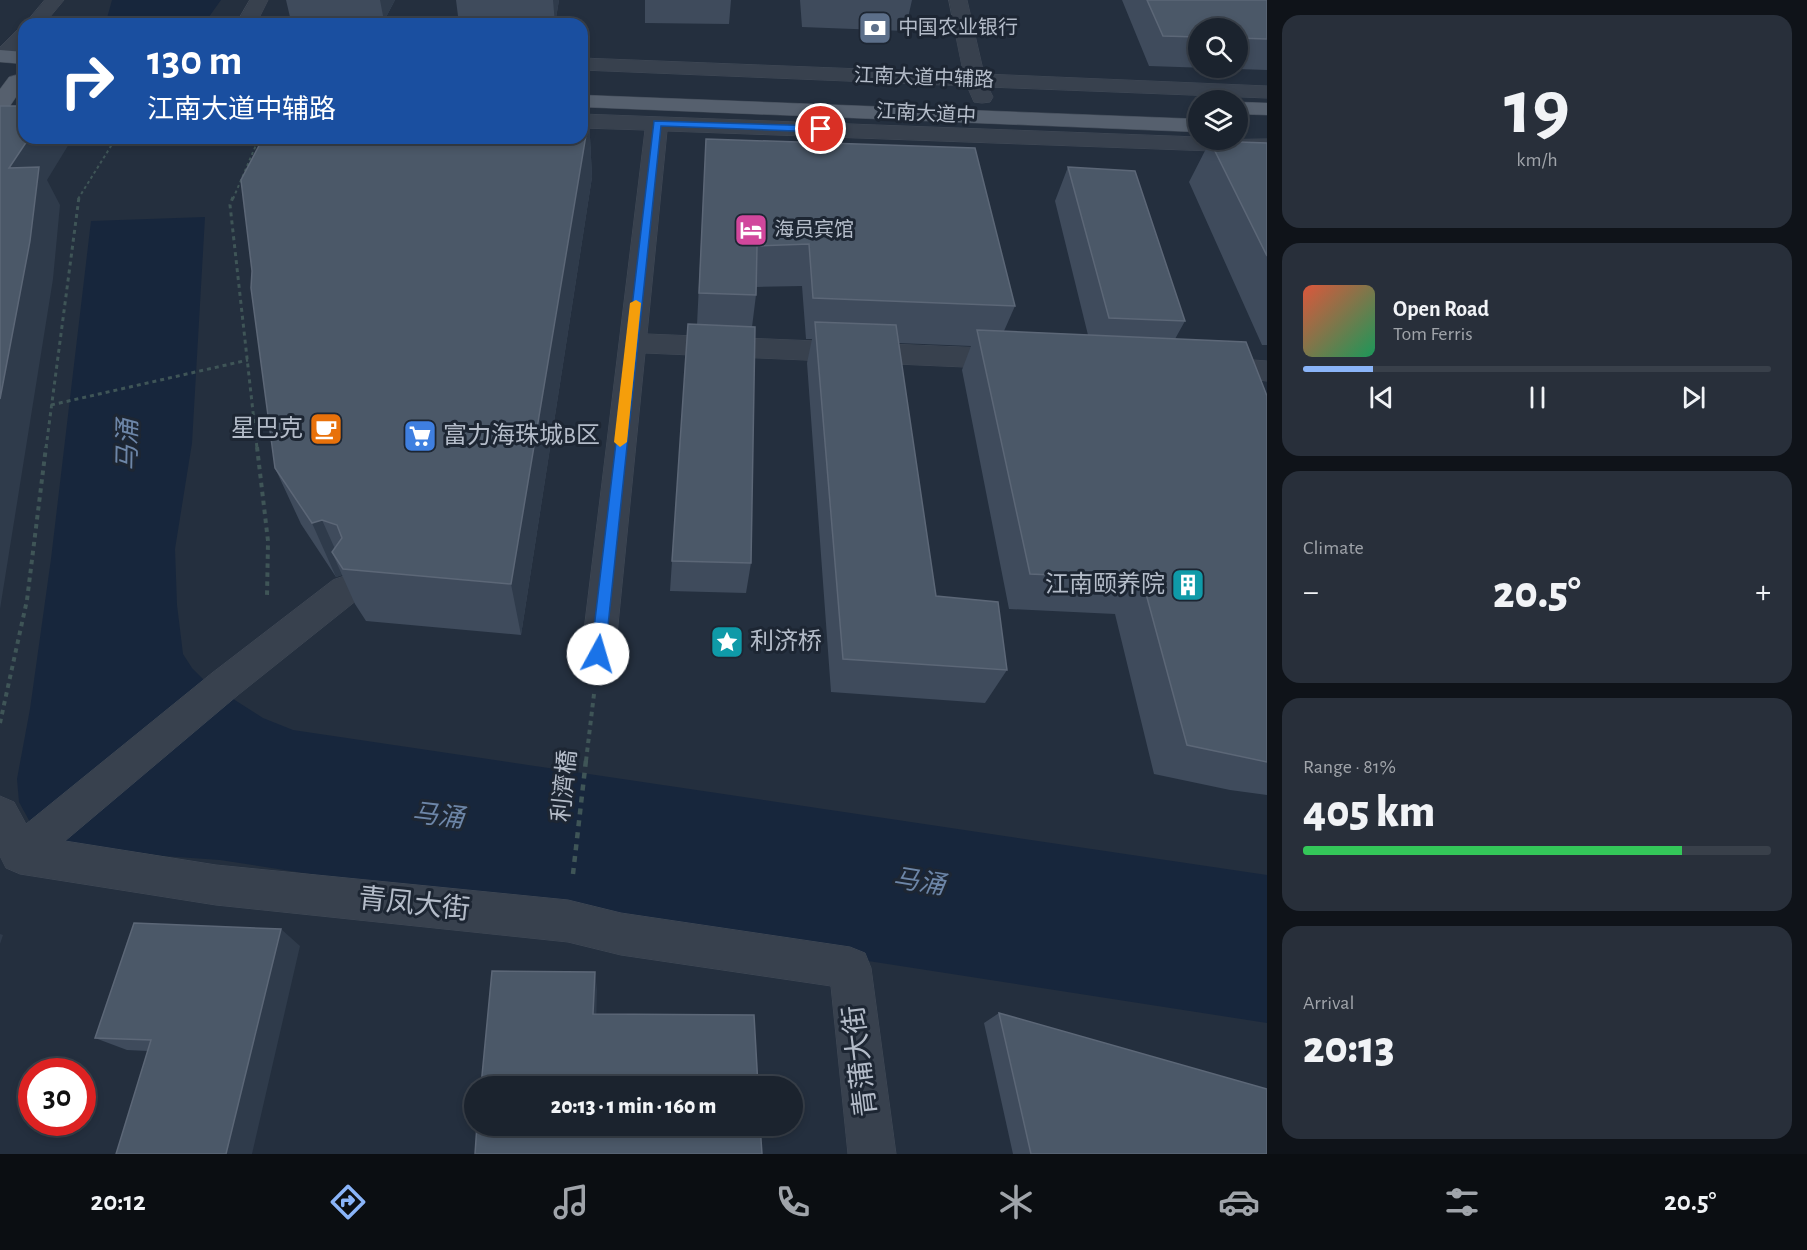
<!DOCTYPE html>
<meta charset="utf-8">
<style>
:root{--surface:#1b232e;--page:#282f3a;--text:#f1f3f6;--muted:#a0a4aa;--line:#39404a;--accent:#8ab4f8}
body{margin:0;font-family:"Alegreya Sans","Noto Sans SC",sans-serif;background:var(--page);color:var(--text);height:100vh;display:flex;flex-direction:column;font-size:22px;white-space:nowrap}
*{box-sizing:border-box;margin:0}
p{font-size:20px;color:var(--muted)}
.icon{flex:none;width:33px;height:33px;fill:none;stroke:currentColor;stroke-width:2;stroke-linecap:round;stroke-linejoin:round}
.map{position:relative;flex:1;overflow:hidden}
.panel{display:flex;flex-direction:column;gap:15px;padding:15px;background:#0f1319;width:540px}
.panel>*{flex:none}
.banner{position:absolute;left:18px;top:18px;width:570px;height:126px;border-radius:18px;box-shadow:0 3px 9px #0003,0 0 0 2px var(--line);background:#1a4fa0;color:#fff;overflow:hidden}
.tools{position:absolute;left:1188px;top:18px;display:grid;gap:12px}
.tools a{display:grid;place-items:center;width:60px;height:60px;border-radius:50%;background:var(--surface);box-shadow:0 3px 9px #0003,0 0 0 2px var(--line);font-size:30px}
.speed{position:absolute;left:18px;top:1058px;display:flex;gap:12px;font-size:30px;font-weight:700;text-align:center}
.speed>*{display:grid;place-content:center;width:78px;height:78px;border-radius:50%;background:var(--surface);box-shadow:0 3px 9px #0003,0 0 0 2px var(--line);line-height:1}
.speed .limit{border:9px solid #d22;background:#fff;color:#111}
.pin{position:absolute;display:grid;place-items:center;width:51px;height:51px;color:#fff;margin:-26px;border:3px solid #fff;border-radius:50%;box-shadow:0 2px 6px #0007}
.me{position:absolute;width:66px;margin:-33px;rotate:6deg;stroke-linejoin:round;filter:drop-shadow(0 0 4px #0008)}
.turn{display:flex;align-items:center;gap:21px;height:126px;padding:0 30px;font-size:27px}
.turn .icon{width:78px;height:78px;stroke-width:2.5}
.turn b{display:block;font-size:42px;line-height:51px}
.big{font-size:45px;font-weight:800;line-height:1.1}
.panel .card{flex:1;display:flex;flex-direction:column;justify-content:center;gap:9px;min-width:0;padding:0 21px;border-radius:18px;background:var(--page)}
.panel .dial{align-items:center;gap:0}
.dial b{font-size:78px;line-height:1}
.song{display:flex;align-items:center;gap:18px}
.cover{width:72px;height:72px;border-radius:9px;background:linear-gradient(135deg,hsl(10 70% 55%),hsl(150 70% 35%))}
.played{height:6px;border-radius:3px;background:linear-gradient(90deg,var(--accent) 15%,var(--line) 15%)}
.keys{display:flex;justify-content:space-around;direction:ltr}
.heat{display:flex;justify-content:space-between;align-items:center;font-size:33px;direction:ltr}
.charge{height:9px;border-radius:4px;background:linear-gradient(90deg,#34c759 81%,var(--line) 0)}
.trip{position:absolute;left:464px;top:1076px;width:339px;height:60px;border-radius:30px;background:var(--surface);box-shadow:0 3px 9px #0003,0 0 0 2px var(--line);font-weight:800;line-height:60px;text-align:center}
.tab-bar{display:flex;height:96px;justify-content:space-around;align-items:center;background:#0b0e12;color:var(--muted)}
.tab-bar .icon{width:42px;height:42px}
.tab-bar .current{color:var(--accent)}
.tab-bar b{font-size:27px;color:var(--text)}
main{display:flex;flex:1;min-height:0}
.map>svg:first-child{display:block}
.water{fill:#17263c}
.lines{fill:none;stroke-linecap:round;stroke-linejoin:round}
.minor-casing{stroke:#414a57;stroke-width:1}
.major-casing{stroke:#414a57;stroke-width:1}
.path-far3{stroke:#3f5557;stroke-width:2;stroke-dasharray:3 3;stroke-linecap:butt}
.path-far2{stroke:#3f5557;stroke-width:3;stroke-dasharray:4 4;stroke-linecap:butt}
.path-far1{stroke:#3f5557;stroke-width:4;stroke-dasharray:4.5 4.5;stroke-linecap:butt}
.path{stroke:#3f5557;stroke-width:4.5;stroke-dasharray:6 6;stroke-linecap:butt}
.minor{fill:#38414e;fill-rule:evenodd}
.major{fill:#56606e;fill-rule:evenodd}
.wall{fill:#3f4b5c;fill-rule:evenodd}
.shaded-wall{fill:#2f3b4b}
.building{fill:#4b5868;stroke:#5c6777;stroke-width:1.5}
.route{fill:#1a73e8;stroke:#114b97;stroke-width:1.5}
.slow{fill:#f59e0b}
.labels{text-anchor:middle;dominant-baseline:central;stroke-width:6;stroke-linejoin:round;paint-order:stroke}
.far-poi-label{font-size:20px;fill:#b4bcc9;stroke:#1d2633;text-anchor:start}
.far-street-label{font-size:20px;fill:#b4bcc9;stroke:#1d2633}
.poi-label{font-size:24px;fill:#b4bcc9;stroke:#1d2633;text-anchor:end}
.street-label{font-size:24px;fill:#b4bcc9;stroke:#1d2633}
.water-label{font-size:26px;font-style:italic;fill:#6d86a8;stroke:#1d2633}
.near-street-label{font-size:28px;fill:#b4bcc9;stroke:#1d2633}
</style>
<main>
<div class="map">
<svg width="1267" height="1154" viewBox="0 0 1267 1154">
<rect width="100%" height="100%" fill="#242f3e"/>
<path class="water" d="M112,0H221L206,21L107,18Z
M205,217L192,443L175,549L177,605L183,654L192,668L205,681L263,718L293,730L1267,875V1023L220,860L163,856L68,842L50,836L31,824L19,802L17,779L30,709L51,559L91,221Z"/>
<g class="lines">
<defs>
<path id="minor" d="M45,0H64L44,24L24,25Z
M250,0H268L256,24H236Z
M949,0H967L984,74L1267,86V98L988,87L993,97L990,102L982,103L974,102L967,86L582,70V58L963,73Z
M24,28V46L10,60L0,61V47L17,30Z
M582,114L1198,137V140L1267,139V153L667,131L647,334L1010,349L1020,352L1024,359L1020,366L1010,369L645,353L615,655L610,666L598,670L586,666L581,655L645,130L582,128Z
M1211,357L1267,361V381L1201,374L1197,367L1201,360Z
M345,576L357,580L362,590L357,600L238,695L65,841L216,865L568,900L621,913L850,947L865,953L871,968L896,1154H848L831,986L621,955L568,942L216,905L20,874L6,868L0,856V796L14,802L26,824L212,673L333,580Z"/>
<path id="major" d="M0,50L24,52V64L0,62Z
M16,75L23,77L24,85L8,109L0,110V89L9,77Z
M582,95L1198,119V132L582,107Z
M1238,102L1267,103V115L1238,114Z"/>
</defs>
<use href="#minor" class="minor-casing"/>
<use href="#major" class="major-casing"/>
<path class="path-far3" d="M78,199L116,138
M233,199L259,138"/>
<path class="path-far2" d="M233,197L230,205L257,448
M51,405L248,360
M46,448L79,197"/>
<path class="path-far1" d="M257,447L268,541L267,597
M0,723L27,600L46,447
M586,761L594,694"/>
<path class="path" d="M573,874L586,760"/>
<use href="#minor" class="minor"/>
<use href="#major" class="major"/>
</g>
<path class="wall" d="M286,0H395L384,21L290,17Z
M456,0H559L555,24H459Z
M645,0H731L729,24L645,23Z
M800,0H912L905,31L802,27Z
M1122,0H1267V70L1149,66ZM1198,28H1238V68H1198Z
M589,117L592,177L521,635L366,621L355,604L342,575L336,577L301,524L275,468Z
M706,139L1015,306L1004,331L1088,335L1055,201L1068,167L1185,321L1175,339L1267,396V795L1230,790L1154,774L1115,614L1009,609L962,370L971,346L898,343L936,596L1007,670L985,703L831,692L807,363L812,339H806L802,286L756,287V295L752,327L751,563L746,593L670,591L672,561L697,325Z
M1210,141L1267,143V345H1262L1189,182Z
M300,946L148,1051L127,1050L95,1038Z
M999,1013L1267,1154H1013L984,1023Z"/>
<path class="shaded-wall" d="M380,0H395L384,21Z
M553,0H559L555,24Z
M589,117L592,177L521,635L511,584Z
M29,138H66L69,144L47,180L60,205L53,279L0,609V399L9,168Z
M322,520L344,569L332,552L342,575L336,577L312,523Z
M281,929L300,946L252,1154H226Z
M0,934L3,935L0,944Z
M595,972L597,990L596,1030L593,1014Z"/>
<path class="building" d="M1147,0H1267V39L1238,38V28H1198V37L1163,36Z
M0,106H24V138H29L9,168L39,167L30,241L0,399Z
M582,117H589L511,584L343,569L332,552L342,538L337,525L322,520L312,523L275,468L251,288L252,271L241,180L263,138H582Z
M706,139L975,148L1015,306L813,298L809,244L757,246L756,295L699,293Z
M1210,141L1267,143V256Z
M1068,167L1135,171L1185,321L1109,318Z
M815,322L896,325L936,596L998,602L1007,670L843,659Z
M688,324L755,327L751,563L672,561Z
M977,330L1246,342L1267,396V762L1187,745L1142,579L1030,574Z
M134,923L281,929L226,1154H116L151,1040L95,1038Z
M492,971L595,972L593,1014L754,1015L758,1086H481Z
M999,1013L1267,1089V1154H1031Z
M477,1125H760L762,1154H475Z"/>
<path class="route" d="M654,121L821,126L826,129L821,132L661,126L605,654L603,659L598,661L593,659L591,654Z"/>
<path class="slow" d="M636,300L641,303L627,442L620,447L614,442L630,303Z"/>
<defs>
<symbol id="bank-square" viewBox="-11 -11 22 22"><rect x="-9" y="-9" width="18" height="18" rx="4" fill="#5c6f8a" stroke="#1d2633"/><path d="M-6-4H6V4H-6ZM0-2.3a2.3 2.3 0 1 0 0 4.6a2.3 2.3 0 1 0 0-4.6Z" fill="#fff"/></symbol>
<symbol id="hotel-square" viewBox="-11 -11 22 22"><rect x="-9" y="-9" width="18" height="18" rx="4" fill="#d1479c" stroke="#1d2633"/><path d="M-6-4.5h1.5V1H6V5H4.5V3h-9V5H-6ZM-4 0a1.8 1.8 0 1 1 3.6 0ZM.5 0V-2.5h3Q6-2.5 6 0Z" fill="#fff"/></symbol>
<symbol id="cafe-square" viewBox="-11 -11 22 22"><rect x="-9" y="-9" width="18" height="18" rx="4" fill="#e8710a" stroke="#1d2633"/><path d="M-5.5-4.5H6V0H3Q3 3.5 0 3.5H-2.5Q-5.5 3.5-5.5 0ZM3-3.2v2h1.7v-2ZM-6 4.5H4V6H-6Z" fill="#fff"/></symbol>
<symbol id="supermarket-square" viewBox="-11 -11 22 22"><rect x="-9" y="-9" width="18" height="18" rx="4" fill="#3f7fe0" stroke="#1d2633"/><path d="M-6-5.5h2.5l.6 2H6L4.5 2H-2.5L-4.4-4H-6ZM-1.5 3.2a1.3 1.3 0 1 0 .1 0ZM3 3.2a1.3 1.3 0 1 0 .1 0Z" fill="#fff"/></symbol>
<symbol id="building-square" viewBox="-11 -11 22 22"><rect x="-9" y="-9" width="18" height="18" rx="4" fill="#0f9aa8" stroke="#1d2633"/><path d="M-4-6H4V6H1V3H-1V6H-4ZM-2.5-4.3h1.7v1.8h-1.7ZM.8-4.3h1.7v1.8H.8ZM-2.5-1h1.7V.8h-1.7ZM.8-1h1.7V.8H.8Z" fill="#fff"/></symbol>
<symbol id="sight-square" viewBox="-11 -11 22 22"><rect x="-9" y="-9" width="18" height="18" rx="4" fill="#0f9aa8" stroke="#1d2633"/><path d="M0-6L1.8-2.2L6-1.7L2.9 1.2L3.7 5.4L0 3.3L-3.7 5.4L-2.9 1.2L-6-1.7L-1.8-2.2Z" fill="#fff"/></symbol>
</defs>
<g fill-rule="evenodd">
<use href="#bank-square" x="856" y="9" width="38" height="38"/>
<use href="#hotel-square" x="732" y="211" width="38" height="38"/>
<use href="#cafe-square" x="307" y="410" width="38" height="38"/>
<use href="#supermarket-square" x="401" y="417" width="38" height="38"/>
<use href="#building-square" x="1169" y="566" width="38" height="38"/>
<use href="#sight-square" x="708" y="623" width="38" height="38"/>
</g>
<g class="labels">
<g class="far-poi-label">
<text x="898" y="28">中国农业银行</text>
<text x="774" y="230">海员宾馆</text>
</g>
<g class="far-street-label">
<text transform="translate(924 78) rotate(2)">江南大道中辅路</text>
<text transform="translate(926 114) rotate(3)">江南大道中</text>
</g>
<g class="poi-label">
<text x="303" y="429">星巴克</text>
<text x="443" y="436" text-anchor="start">富力海珠城B区</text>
<text x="1165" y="585">江南颐养院</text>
<text x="750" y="642" text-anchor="start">利济桥</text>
</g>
<g class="street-label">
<text transform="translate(565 786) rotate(-84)">利濟橋</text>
</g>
<g class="water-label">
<text transform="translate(128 445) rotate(-89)">马涌</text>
<text transform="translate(438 816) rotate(7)">马涌</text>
<text transform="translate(919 882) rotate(9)">马涌</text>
</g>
<g class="near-street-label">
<text transform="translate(414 905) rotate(6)">青凤大街</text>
<text transform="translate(861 1061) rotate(-97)">青蒲大街</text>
</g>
</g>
</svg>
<div class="tools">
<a><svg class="icon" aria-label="search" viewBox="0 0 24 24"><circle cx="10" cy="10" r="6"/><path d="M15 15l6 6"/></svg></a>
<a><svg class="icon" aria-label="layers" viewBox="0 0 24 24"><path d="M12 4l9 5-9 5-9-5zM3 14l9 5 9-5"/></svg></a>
</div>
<div class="speed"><div class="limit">30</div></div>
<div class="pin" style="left:821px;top:129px;background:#d93025"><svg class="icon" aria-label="arrive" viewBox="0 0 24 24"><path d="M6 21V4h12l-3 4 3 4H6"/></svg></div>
<svg class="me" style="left:598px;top:654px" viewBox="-20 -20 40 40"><circle r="19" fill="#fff"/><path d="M0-13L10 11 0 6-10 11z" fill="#1a73e8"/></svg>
<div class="trip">20:13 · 1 min · 160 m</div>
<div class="banner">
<div class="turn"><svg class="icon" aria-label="right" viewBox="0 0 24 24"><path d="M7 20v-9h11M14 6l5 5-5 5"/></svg><div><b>130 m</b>江南大道中辅路</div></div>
</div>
</div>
<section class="panel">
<div class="card dial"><b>19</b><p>km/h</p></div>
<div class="card">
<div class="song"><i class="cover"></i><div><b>Open Road</b><p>Tom Ferris</p></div></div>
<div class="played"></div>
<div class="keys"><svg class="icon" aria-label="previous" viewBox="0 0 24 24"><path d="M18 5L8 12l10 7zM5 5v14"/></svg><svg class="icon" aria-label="pause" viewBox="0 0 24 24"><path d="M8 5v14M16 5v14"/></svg><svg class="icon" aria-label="next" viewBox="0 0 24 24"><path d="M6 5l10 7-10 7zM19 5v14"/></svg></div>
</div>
<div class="card"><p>Climate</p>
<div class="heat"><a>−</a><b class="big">20.5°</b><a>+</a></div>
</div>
<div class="card"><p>Range · 81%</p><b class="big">405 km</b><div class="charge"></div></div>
<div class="card"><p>Arrival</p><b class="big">20:13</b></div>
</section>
</main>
<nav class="tab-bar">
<b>20:12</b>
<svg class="icon current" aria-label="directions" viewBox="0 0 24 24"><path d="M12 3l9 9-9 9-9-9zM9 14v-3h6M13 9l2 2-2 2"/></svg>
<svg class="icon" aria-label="music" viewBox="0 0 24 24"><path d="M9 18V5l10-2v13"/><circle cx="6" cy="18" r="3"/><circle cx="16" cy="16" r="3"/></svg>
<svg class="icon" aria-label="phone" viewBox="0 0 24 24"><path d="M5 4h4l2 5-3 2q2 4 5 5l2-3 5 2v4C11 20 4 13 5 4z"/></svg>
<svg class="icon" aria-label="climate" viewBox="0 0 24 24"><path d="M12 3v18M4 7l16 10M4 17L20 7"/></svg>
<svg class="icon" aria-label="car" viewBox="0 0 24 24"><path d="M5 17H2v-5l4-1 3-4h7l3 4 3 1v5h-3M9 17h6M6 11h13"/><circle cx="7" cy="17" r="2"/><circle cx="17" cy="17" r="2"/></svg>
<svg class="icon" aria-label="filters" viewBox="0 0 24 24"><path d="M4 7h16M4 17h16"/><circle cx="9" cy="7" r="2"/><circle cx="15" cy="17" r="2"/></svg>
<b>20.5°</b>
</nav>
